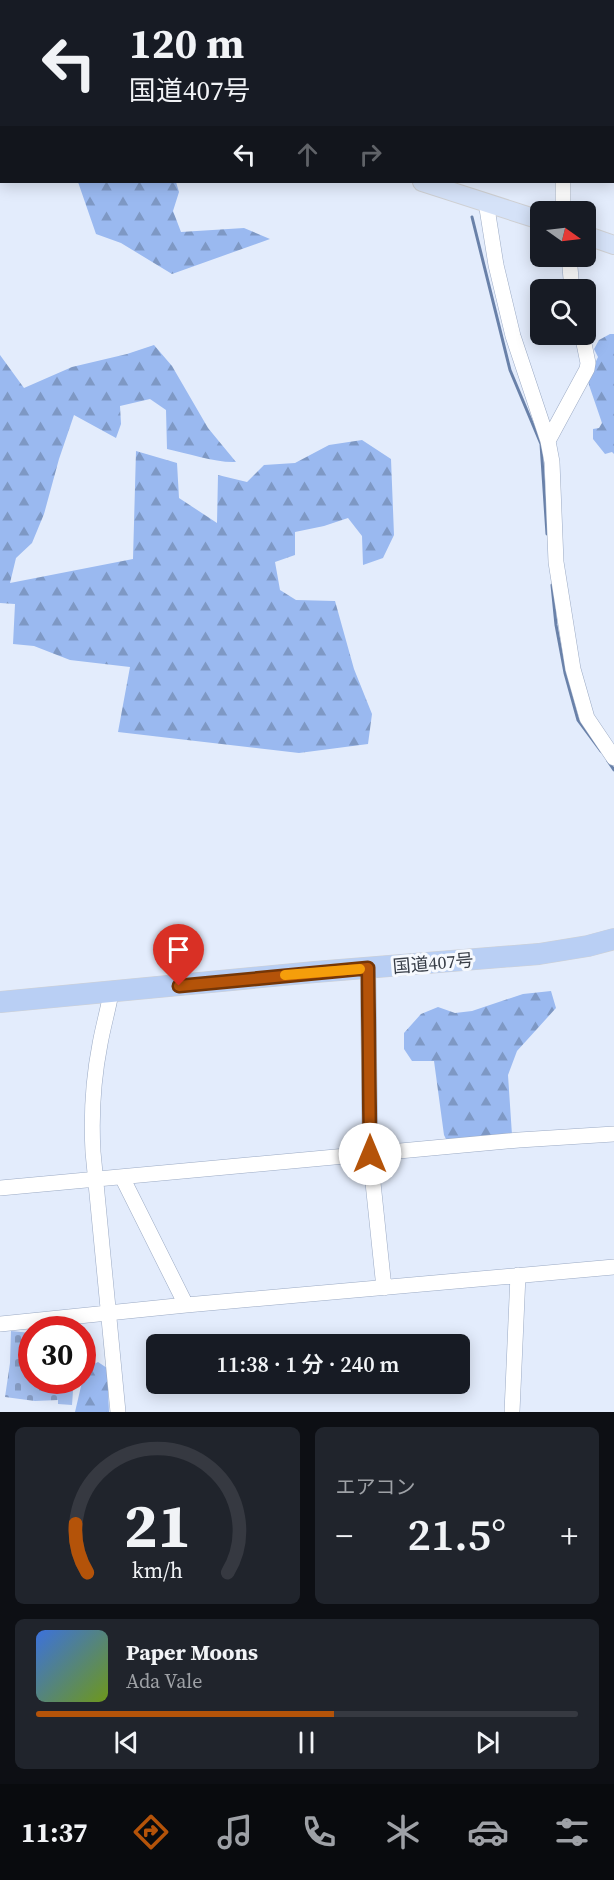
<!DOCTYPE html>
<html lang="ja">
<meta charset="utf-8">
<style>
:root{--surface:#171b24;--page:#20242c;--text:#f1f3f6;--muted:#9ea1a6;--line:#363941;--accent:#b45309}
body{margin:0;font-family:"Source Serif 4","Noto Sans JP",serif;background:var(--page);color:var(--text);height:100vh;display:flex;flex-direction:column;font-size:22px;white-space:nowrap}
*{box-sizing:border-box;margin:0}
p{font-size:20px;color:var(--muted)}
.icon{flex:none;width:33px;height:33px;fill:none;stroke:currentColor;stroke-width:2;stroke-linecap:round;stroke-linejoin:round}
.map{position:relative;height:1412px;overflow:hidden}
.sheet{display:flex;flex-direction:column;gap:15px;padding:15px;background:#0d0f14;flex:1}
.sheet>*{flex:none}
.hud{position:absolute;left:0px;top:0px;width:615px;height:183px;box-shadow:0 3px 15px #0003;background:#171b24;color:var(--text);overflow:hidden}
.needle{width:39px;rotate:104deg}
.buttons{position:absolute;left:530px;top:201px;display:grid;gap:12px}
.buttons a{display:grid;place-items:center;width:66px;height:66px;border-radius:9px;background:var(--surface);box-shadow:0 3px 15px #0003;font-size:30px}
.speed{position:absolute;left:18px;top:1316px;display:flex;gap:12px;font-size:30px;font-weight:700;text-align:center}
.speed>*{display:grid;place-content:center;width:78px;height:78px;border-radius:50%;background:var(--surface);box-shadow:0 3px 15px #0003;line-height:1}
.speed .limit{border:9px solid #d22;background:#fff;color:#111}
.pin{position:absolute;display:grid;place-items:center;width:51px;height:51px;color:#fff;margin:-62px -26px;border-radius:50% 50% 50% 0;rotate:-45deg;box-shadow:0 0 6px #0007}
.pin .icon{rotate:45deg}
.me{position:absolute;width:66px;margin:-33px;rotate:0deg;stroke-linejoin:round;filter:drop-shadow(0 0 4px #0008)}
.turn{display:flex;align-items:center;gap:21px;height:126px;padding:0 30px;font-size:27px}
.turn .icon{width:78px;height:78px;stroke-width:2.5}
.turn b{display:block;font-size:42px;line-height:51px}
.lanes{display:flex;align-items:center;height:57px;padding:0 30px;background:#0003;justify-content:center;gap:30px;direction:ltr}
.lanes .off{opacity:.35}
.big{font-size:45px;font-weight:600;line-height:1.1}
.sheet .tile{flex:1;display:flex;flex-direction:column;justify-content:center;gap:9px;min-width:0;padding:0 21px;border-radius:9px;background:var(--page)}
.sheet .dial{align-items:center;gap:0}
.dial svg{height:156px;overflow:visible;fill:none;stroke:var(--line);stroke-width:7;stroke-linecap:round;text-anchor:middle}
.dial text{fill:var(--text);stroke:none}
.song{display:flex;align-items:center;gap:18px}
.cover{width:72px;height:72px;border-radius:9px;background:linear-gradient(135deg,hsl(220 70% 55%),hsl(80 70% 35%))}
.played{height:6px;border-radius:3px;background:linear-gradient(90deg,var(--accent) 55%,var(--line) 55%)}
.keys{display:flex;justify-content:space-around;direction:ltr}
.heat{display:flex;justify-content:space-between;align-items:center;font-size:33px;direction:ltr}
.sheet .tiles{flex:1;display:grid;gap:15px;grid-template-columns:1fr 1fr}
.tile:last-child{grid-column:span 2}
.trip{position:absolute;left:146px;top:1334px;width:324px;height:60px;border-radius:9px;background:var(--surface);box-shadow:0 3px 15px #0003;font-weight:600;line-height:60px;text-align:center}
.tab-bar{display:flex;height:96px;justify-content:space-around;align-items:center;background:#090b0e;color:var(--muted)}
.tab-bar .icon{width:42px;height:42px}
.tab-bar .active{color:var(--accent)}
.tab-bar b{font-size:27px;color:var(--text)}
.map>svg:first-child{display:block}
.forest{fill:url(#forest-firs)}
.cemetery{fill:url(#cemetery-stones)}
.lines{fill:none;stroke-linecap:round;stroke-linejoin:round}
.stream{stroke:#6981a9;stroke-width:3}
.minor-casing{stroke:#9baac4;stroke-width:16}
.major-casing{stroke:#cfd0d3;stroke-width:20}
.highway-casing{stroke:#cfd0d3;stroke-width:22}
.minor{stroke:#fff;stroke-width:15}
.major{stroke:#d5e2f8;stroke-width:18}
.highway{stroke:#b9cff4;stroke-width:21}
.route-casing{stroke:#753606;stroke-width:15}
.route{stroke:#b45309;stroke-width:10}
.slow{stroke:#f59e0b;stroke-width:10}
.labels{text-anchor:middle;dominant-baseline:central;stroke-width:6;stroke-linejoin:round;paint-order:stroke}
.street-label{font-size:18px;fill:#373d47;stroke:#f6f9fe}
</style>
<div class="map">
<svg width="614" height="1412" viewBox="0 0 614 1412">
<defs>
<pattern id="forest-firs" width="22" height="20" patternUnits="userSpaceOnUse" patternTransform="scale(1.5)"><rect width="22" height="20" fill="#9ab9f0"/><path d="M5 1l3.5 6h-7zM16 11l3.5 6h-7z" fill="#7e98c4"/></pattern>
<pattern id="cemetery-stones" width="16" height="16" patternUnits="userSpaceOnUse" patternTransform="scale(1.5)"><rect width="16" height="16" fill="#a3beee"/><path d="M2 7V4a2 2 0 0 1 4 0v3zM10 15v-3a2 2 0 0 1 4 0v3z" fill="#869cc3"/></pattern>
</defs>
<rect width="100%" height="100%" fill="#e3ecfc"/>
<path class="forest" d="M201,0H355L356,1L206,2Z
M78,182H176L179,192L173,211L181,232L244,228L270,239L172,274L121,243L96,234Z
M610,334H614V454L612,452L605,454L593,439V429L599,428L602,423L589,385L588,378L598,357L594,349L599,340Z
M154,345L172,366L208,428L236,462C216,463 187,453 167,449L166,410L150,399L120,406L121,424L116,438L74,415L59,459L44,514L32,543L16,558L10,583L133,559L136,451L177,463L179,498L217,523L218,475L247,482L264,465L295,463L329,445L362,440L391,459L394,535L383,558L363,565L362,536L348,518L324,526L295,532V555L275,562L280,590L296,600L335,601L354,669L372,714L368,744L299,753L118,732L130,667L70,660L34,646L13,644L15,604L0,603V355L24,388L72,367L127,354Z
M551,991L556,1008L517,1051L508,1075L512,1135L447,1141L444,1135L434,1061H412L404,1049V1033L421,1014L438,1007L455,1013L472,1011L523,994Z
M98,1362L107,1368L109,1412H75L82,1382L88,1367Z"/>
<path class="cemetery" d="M11,1331L31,1333L32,1380H72L71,1391H73L72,1405L58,1404V1400L35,1401L5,1397L10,1363Z"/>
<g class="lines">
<path class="stream" d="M472,217L510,370L541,444L547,534
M552,585L556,625L565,673L578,720L601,751
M608,761L614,770"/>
<defs>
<path id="minor" d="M518,0L519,2
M576,2L577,0
M563,182V212
M486,202L496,265L513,336L548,441L552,462L556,562L573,669L587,718L614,758
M569,256L572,290
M548,441L587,369L588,363L582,334
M368,968L370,1154L384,1288
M111,993C108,1010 103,1027 100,1044C93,1080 91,1116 93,1152L118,1412
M122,1177L186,1305
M0,1188L519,1140L614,1134
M0,1324L186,1305L614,1267
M512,1412L518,1275"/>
<path id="major" d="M0,34H2
M422,182L540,220
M585,235L614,245"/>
<path id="highway" d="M0,1002L315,972L539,954L588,946L614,939"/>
</defs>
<use href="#minor" class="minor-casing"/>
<use href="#major" class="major-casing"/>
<use href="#highway" class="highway-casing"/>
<use href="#minor" class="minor"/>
<use href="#major" class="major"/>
<use href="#highway" class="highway"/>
</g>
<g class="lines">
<defs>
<path id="route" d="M179,986L368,968L370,1154"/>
</defs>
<use href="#route" class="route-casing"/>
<use href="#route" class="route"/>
<path class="slow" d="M285,975L360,969"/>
</g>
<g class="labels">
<g class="street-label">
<text transform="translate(433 963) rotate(-5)">国道407号</text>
</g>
</g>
</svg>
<div class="buttons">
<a><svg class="needle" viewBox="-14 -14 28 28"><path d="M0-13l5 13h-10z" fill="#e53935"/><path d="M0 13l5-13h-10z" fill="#9ea1a6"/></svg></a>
<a><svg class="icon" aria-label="search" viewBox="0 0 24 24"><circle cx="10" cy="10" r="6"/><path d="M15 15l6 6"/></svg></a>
</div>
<div class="speed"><div class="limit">30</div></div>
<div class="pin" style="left:179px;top:986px;background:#d93025"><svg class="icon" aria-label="arrive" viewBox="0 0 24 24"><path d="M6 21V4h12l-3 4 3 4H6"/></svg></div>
<svg class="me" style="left:370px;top:1154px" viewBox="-20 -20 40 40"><circle r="19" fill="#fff"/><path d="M0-13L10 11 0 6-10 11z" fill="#b45309"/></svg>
<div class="trip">11:38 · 1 分 · 240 m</div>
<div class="hud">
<div class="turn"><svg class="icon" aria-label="left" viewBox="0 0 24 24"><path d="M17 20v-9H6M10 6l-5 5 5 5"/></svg><div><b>120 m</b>国道407号</div></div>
<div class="lanes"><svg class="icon" aria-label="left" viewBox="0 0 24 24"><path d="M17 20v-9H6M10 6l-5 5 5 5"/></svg><svg class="icon off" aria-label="ahead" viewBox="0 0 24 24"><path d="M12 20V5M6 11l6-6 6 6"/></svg><svg class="icon off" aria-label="right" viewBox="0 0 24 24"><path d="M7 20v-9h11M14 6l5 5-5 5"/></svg></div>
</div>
</div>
<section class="sheet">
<div class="tiles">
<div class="tile dial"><svg viewBox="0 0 100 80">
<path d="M14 69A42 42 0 1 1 86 69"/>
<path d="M14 69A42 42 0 0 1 8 44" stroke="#b45309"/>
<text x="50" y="56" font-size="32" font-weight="700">21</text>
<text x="50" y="72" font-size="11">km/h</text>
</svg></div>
<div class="tile"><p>エアコン</p>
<div class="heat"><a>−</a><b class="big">21.5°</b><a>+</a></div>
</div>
<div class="tile">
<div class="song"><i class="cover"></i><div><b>Paper Moons</b><p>Ada Vale</p></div></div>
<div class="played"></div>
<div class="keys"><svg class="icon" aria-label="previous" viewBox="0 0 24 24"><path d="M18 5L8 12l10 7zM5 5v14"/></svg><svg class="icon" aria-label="pause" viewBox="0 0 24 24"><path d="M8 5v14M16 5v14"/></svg><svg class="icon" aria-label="next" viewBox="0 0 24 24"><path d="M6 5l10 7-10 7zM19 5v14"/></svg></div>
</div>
</div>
</section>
<nav class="tab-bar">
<b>11:37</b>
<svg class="icon active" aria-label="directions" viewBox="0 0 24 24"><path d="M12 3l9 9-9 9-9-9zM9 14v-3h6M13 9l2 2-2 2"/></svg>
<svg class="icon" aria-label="music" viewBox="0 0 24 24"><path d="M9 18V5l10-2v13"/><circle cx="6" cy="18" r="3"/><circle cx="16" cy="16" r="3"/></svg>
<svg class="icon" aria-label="phone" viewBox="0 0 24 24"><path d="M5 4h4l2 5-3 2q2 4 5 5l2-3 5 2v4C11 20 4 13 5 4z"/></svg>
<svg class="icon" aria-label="climate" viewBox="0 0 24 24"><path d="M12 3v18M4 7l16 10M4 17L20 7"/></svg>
<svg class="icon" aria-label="car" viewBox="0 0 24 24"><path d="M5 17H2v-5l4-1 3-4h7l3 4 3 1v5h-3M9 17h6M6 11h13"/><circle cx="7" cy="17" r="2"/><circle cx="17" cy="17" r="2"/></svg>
<svg class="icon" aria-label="filters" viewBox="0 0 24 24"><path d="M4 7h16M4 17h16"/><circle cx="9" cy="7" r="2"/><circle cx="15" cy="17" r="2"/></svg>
</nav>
